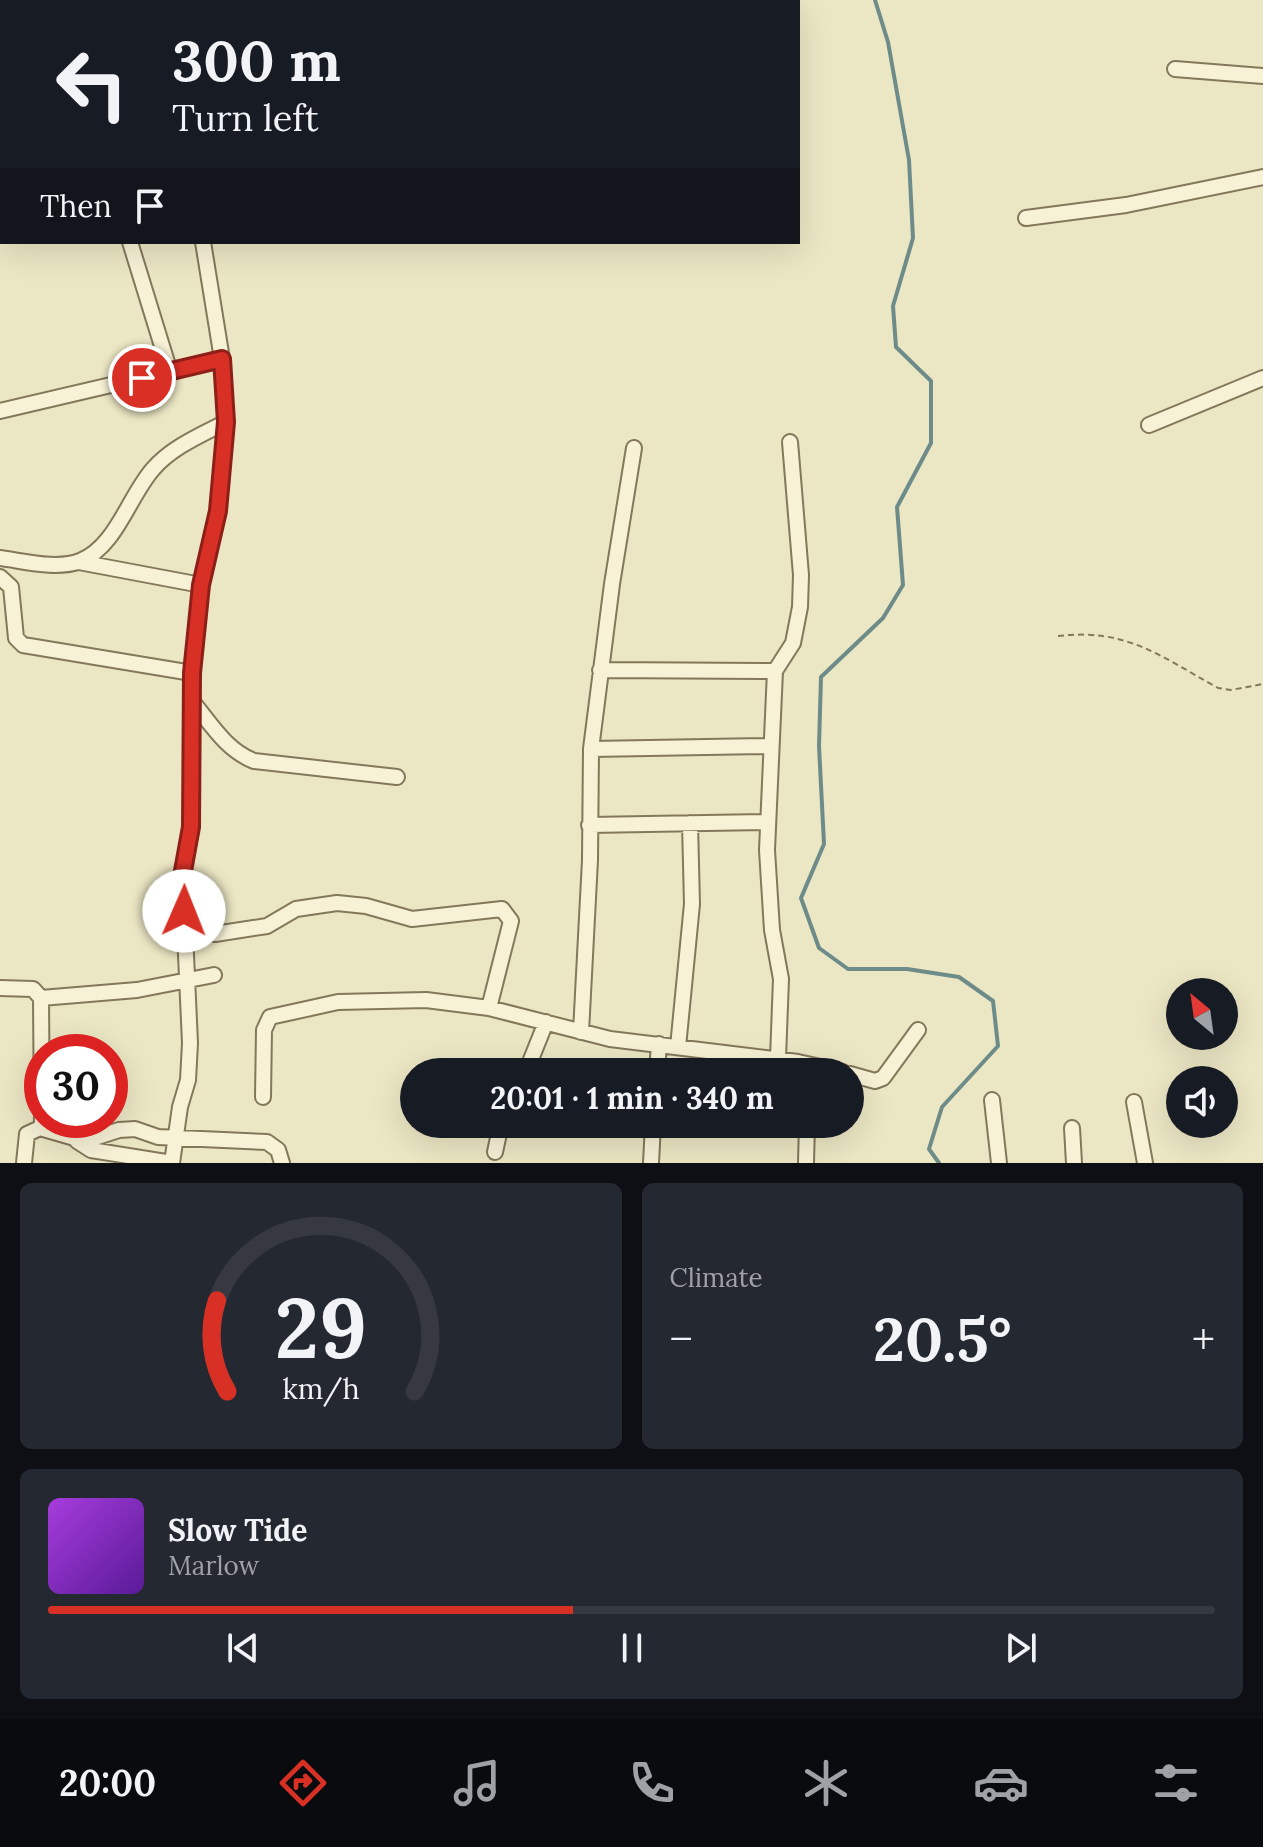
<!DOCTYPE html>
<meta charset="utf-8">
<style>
:root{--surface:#171b24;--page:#242831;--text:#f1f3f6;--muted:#9ea1a6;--line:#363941;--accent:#d93025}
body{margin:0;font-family:Lora,serif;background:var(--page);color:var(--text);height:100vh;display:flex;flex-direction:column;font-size:30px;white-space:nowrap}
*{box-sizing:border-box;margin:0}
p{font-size:26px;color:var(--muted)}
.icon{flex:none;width:44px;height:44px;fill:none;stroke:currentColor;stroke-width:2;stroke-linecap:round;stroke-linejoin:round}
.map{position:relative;height:1163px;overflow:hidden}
.drawer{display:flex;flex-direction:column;gap:20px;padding:20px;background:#0d0f14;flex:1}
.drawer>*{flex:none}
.banner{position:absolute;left:0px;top:0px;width:800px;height:244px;box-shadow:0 8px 32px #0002;background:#171b24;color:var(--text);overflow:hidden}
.needle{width:52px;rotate:331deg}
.fabs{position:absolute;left:1166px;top:978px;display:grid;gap:16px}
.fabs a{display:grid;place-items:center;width:72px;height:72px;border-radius:50%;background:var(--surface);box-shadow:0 8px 32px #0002;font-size:40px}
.speed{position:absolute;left:24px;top:1034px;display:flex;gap:16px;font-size:40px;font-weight:700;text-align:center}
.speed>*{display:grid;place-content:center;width:104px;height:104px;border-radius:50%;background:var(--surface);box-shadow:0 8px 32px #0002;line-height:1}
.speed .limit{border:12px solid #d22;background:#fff;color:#111}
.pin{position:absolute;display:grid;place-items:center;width:68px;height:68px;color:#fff;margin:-34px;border:4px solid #fff;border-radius:50%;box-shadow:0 2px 8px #0007}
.me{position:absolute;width:88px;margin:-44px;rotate:1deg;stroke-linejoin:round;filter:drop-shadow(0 0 6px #0008)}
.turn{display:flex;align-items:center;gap:28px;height:168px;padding:0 40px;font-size:36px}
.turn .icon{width:104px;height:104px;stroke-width:2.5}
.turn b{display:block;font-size:56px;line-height:68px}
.then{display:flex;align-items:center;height:76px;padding:0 40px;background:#0003;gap:16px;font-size:30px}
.big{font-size:60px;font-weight:800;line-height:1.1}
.drawer .tile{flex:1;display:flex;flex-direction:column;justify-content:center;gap:12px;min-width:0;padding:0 28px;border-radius:12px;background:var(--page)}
.drawer .dial{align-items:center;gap:0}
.dial svg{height:208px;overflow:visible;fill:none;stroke:var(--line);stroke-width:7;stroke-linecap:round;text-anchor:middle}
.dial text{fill:var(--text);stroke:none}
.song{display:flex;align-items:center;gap:24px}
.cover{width:96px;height:96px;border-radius:12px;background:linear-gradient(135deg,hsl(280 70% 55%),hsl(270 70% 35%))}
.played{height:8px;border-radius:4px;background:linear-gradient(90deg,var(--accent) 45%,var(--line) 45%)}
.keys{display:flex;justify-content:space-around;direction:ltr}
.heat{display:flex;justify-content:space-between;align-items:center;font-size:44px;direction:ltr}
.drawer .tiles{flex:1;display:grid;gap:20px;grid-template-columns:1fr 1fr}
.tile:last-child{grid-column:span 2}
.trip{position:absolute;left:400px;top:1058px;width:464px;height:80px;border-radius:40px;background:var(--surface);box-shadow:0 8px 32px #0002;font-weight:800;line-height:80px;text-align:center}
.tab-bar{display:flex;height:128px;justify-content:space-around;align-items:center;background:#090b0e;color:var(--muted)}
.tab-bar .icon{width:56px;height:56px}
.tab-bar .current{color:var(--accent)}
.tab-bar b{font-size:36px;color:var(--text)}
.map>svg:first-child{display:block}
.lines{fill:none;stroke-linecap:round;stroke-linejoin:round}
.stream{stroke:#6d8c89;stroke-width:4}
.minor-casing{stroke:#84785b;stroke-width:18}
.path{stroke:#84785b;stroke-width:2;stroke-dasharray:6 4;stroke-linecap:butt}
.minor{stroke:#f7f2d6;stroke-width:14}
.route-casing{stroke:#8d1f18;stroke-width:20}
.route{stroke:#d93025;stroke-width:14}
</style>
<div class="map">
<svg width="1263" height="1163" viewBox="0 0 1263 1163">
<rect width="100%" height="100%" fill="#ebe6c3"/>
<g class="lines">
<path class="stream" d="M875,0L888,42L909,160L913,238L893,306L896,347L931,381V443L897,507L903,585L883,618L821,677L819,746L824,844L801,898L819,948L848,969H907L959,977L993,1001L998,1046L942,1107L929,1149L939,1163"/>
<defs>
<path id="minor" d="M576,0V2
M304,2L322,0
M705,2L707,0
M1175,69L1263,76
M0,142L2,161
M1026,218L1126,205L1263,177
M0,235H2
M130,242L170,372
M203,242L222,359L226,422L218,511L201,585L192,673L191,827L179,893L184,911L196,925L215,934L267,926L296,909L337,903L366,906L412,919L502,909L511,921L489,1008
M0,411L222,359
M1149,425L1263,378
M0,558C24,561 57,570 80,561C116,547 129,496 153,469C172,447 201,435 226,422
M79,562L201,585
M0,577L11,587L16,638L23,645L192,673
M600,670L775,671
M192,701C211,724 226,750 254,761L397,777
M591,749L771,746
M589,825L768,822
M0,988L33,989L41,998L42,1123L40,1128L27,1134L24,1163
M41,998L137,990L214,975
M581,1032L590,860L591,749L612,584L634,448
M678,1047L692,904L690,823
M778,1058L781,979L772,930L767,850L775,671L793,643L800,607L801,575L790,442
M798,1062L843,1072
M526,1072L546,1022
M657,1072L659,1044
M850,1074L875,1081L883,1078L918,1030
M263,1097L264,1030L270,1017L338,1002L426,1000L489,1008L610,1039L798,1062L801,1072
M992,1100L999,1163
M1134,1102L1145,1163
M40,1128L85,1141L119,1130L135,1129L158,1137L267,1142L278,1150L282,1163
M1072,1128L1074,1163
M77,1141L91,1150L172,1163
M495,1152L501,1124
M172,1163L180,1107L188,1080L190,1043L184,911
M651,1163L653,1124
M806,1163L807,1124"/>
</defs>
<use href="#minor" class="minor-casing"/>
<path class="path" d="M1058,636C1127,628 1160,656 1218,688L1231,690L1263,684"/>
<use href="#minor" class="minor"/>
</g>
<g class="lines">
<defs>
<path id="route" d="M142,378L222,359L226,422L218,511L201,585L192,673L191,827L179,893L184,911"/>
</defs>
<use href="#route" class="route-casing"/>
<use href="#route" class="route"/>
</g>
</svg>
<div class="fabs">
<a><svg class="needle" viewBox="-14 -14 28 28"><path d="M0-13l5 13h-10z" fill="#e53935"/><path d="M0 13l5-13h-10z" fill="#9ea1a6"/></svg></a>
<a><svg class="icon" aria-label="sound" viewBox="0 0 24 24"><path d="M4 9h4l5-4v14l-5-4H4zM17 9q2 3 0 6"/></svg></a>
</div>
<div class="speed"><div class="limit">30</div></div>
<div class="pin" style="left:142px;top:378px;background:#d93025"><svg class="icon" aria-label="arrive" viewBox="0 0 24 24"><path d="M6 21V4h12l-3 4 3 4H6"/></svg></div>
<svg class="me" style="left:184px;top:911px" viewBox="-20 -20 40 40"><circle r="19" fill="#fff"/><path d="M0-13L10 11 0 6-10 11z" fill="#d93025"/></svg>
<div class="trip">20:01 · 1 min · 340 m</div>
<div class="banner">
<div class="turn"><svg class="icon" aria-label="left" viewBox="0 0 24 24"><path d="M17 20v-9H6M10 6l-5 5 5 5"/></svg><div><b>300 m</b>Turn left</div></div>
<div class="then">Then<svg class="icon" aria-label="arrive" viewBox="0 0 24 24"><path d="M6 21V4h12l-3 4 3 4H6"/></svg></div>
</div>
</div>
<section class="drawer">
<div class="tiles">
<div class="tile dial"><svg viewBox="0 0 100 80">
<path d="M14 69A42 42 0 1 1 86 69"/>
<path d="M14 69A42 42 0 0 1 10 34" stroke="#d93025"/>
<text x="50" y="56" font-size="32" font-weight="700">29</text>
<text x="50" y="72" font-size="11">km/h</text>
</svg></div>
<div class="tile"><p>Climate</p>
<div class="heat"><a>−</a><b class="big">20.5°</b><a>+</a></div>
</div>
<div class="tile">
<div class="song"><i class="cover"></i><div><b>Slow Tide</b><p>Marlow</p></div></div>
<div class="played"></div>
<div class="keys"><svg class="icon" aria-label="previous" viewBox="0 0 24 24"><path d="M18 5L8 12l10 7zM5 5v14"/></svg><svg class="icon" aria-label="pause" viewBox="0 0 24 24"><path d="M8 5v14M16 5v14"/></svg><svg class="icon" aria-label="next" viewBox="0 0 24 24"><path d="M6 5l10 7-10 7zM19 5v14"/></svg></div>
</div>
</div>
</section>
<nav class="tab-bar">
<b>20:00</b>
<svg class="icon current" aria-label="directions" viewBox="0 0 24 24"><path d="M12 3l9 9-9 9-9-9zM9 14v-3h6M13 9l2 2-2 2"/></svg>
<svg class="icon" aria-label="music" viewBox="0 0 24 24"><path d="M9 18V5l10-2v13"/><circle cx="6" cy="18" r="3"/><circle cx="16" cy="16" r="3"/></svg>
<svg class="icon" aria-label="phone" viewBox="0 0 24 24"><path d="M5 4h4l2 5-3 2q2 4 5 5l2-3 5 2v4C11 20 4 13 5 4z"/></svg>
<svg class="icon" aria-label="climate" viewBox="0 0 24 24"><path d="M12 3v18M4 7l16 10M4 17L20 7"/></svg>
<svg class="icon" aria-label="car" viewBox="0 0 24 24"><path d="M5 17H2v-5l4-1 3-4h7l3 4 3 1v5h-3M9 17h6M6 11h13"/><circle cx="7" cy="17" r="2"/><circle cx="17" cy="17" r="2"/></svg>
<svg class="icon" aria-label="filters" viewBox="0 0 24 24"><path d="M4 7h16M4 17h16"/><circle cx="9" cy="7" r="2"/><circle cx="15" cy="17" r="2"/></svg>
</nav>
